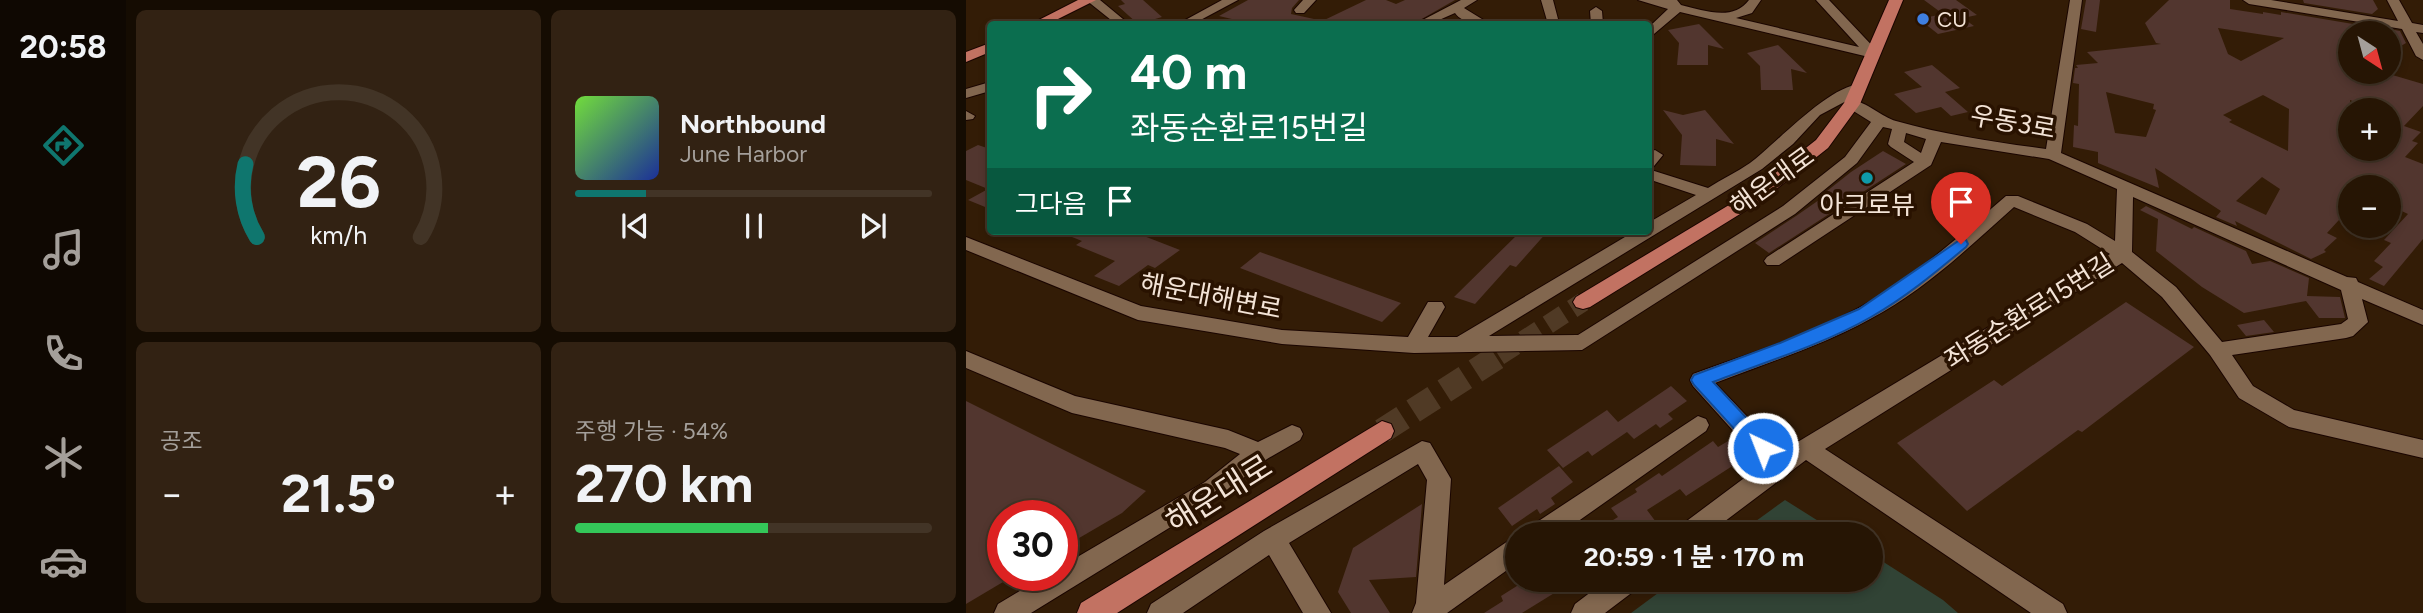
<!DOCTYPE html>
<html lang="ko">
<meta charset="utf-8">
<style>
:root{--surface:#261504;--page:#322213;--text:#f1f3f6;--muted:#a49f9a;--line:#423426;--accent:#0f766e}
body{margin:0;font-family:Figtree,"Noto Sans KR",sans-serif;background:var(--page);color:var(--text);height:100vh;display:flex;flex-direction:column;font-size:26px;white-space:nowrap}
*{box-sizing:border-box;margin:0}
p{font-size:23px;color:var(--muted)}
.icon{flex:none;width:38px;height:38px;fill:none;stroke:currentColor;stroke-width:2;stroke-linecap:round;stroke-linejoin:round}
.map{position:relative;flex:1;overflow:hidden}
.details{display:flex;flex-direction:column;gap:10px;padding:10px;background:#150c02;width:840px}
.details>*{flex:none}
.top-card{position:absolute;left:21px;top:21px;width:665px;height:214px;border-radius:7px;box-shadow:0 4px 10px #0003,0 0 0 2px var(--line);background:#0b6e4f;color:#fff;overflow:hidden}
.needle{width:46px;rotate:144deg}
.fabs{position:absolute;left:1372px;top:21px;display:grid;gap:14px}
.fabs a{display:grid;place-items:center;width:63px;height:63px;border-radius:50%;background:var(--surface);box-shadow:0 4px 10px #0003,0 0 0 2px var(--line);font-size:35px}
.speed{position:absolute;left:21px;top:500px;display:flex;gap:14px;font-size:35px;font-weight:700;text-align:center}
.speed>*{display:grid;place-content:center;width:91px;height:91px;border-radius:50%;background:var(--surface);box-shadow:0 4px 10px #0003,0 0 0 2px var(--line);line-height:1}
.speed .limit{border:10px solid #d22;background:#fff;color:#111}
.pin{position:absolute;display:grid;place-items:center;width:60px;height:60px;color:#fff;margin:-72px -30px;border-radius:50% 50% 50% 0;rotate:-45deg;box-shadow:0 0 7px #0007}
.pin .icon{rotate:45deg}
.me{position:absolute;width:77px;margin:-38px;rotate:317deg;stroke-linejoin:round;filter:drop-shadow(0 0 5px #0008)}
.turn{display:flex;align-items:center;gap:24px;height:147px;padding:0 28px;font-size:32px}
.turn .icon{width:91px;height:91px;stroke-width:2.5}
.turn b{display:block;font-size:49px;line-height:60px}
.then{display:flex;align-items:center;height:66px;padding:0 28px;background:#0003;gap:14px;font-size:26px}
.big{font-size:52px;font-weight:700;line-height:1.1}
.details .widget{flex:1;display:flex;flex-direction:column;justify-content:center;gap:10px;min-width:0;padding:0 24px;border-radius:10px;background:var(--page)}
.details .dial{align-items:center;gap:0}
.dial svg{height:182px;overflow:visible;fill:none;stroke:var(--line);stroke-width:7;stroke-linecap:round;text-anchor:middle}
.dial text{fill:var(--text);stroke:none}
.song{display:flex;align-items:center;gap:21px}
.cover{width:84px;height:84px;border-radius:10px;background:linear-gradient(135deg,hsl(100 70% 55%),hsl(230 70% 35%))}
.played{height:7px;border-radius:4px;background:linear-gradient(90deg,var(--accent) 20%,var(--line) 20%)}
.keys{display:flex;justify-content:space-around;direction:ltr}
.heat{display:flex;justify-content:space-between;align-items:center;font-size:38px;direction:ltr}
.charge{height:10px;border-radius:5px;background:linear-gradient(90deg,#34c759 54%,var(--line) 0)}
.details .tiles{flex:1;display:grid;gap:10px;grid-template-columns:repeat(2,1fr)}
.trip{position:absolute;left:539px;top:522px;width:378px;height:70px;border-radius:35px;background:var(--surface);box-shadow:0 4px 10px #0003,0 0 0 2px var(--line);font-weight:700;line-height:70px;text-align:center}
main{display:flex;flex:1;min-height:0}
.dock{display:flex;flex-direction:column;width:126px;justify-content:space-around;align-items:center;background:#0f0802;color:var(--muted)}
.dock .icon{width:49px;height:49px}
.dock .on{color:var(--accent)}
.dock b{font-size:32px;color:var(--text)}
.map>svg:first-child{display:block}
.green{fill:#314335}
.building{fill:#52362f;fill-rule:evenodd}
.lines{fill:none;stroke-linecap:round;stroke-linejoin:round}
.major-tunnel-far1{stroke:#503a25;stroke-width:19;stroke-dasharray:19 10;stroke-linecap:butt}
.major-tunnel{stroke:#503a25;stroke-width:25;stroke-dasharray:25 12;stroke-linecap:butt}
.minor-casing{stroke:#1a0500;stroke-width:2}
.major-casing{stroke:#1a0500;stroke-width:2}
.minor{fill:#82674f;fill-rule:evenodd}
.major{fill:#c27262;fill-rule:evenodd}
.route{fill:#1a73e8;stroke:#114b97;stroke-width:2}
.shop-dot{fill:#3f7fe0;stroke:#291200;stroke-width:2.5}
.culture-dot{fill:#0f9aa8;stroke:#291200;stroke-width:2.5}
.labels{text-anchor:middle;dominant-baseline:central;stroke-width:7;stroke-linejoin:round;paint-order:stroke}
.far-poi-label{font-size:21px;fill:#f3e3d6;stroke:#291200;text-anchor:start}
.street-label{font-size:26px;fill:#f3e3d6;stroke:#291200}
.poi-label{font-size:26px;fill:#f3e3d6;stroke:#291200}
.near-street-label{font-size:32px;fill:#f3e3d6;stroke:#291200}
</style>
<main>
<nav class="dock">
<b>20:58</b>
<svg class="icon on" aria-label="directions" viewBox="0 0 24 24"><path d="M12 3l9 9-9 9-9-9zM9 14v-3h6M13 9l2 2-2 2"/></svg>
<svg class="icon" aria-label="music" viewBox="0 0 24 24"><path d="M9 18V5l10-2v13"/><circle cx="6" cy="18" r="3"/><circle cx="16" cy="16" r="3"/></svg>
<svg class="icon" aria-label="phone" viewBox="0 0 24 24"><path d="M5 4h4l2 5-3 2q2 4 5 5l2-3 5 2v4C11 20 4 13 5 4z"/></svg>
<svg class="icon" aria-label="climate" viewBox="0 0 24 24"><path d="M12 3v18M4 7l16 10M4 17L20 7"/></svg>
<svg class="icon" aria-label="car" viewBox="0 0 24 24"><path d="M5 17H2v-5l4-1 3-4h7l3 4 3 1v5h-3M9 17h6M6 11h13"/><circle cx="7" cy="17" r="2"/><circle cx="17" cy="17" r="2"/></svg>
</nav>
<section class="details">
<div class="tiles">
<div class="widget dial"><svg viewBox="0 0 100 80">
<path d="M14 69A42 42 0 1 1 86 69"/>
<path d="M14 69A42 42 0 0 1 9 37" stroke="#0f766e"/>
<text x="50" y="56" font-size="32" font-weight="700">26</text>
<text x="50" y="72" font-size="11">km/h</text>
</svg></div>
<div class="widget">
<div class="song"><i class="cover"></i><div><b>Northbound</b><p>June Harbor</p></div></div>
<div class="played"></div>
<div class="keys"><svg class="icon" aria-label="previous" viewBox="0 0 24 24"><path d="M18 5L8 12l10 7zM5 5v14"/></svg><svg class="icon" aria-label="pause" viewBox="0 0 24 24"><path d="M8 5v14M16 5v14"/></svg><svg class="icon" aria-label="next" viewBox="0 0 24 24"><path d="M6 5l10 7-10 7zM19 5v14"/></svg></div>
</div>
<div class="widget"><p>공조</p>
<div class="heat"><a>−</a><b class="big">21.5°</b><a>+</a></div>
</div>
<div class="widget"><p>주행 가능 · 54%</p><b class="big">270 km</b><div class="charge"></div></div>
</div>
</section>
<div class="map">
<svg width="1457" height="613" viewBox="0 0 1457 613">
<rect width="100%" height="100%" fill="#331c06"/>
<path class="green" d="M819,500L873,534H772Z
M905,554L977,600L992,613H665L711,579H905Z"/>
<path class="building" d="M155,0H177L196,17L172,24L152,6L159,4Z
M282,0H333L326,8L325,14L348,19L347,24H261L270,20L253,16Z
M400,0H420L430,4L439,0H489L447,24H350Z
M958,0H990L1011,15L997,18L1008,26L972,34L953,19L977,14Z
M1120,0H1134L1130,32L1115,29Z
M1203,0H1264V9L1297,14V12L1315,15V12L1393,25L1373,39L1372,43L1384,49V72H1423V67L1431,71L1423,74L1457,84V106L1438,126L1455,132L1446,141L1452,143L1439,157L1457,164V239L1418,286L1403,279L1417,267L1408,261L1425,243L1418,240L1442,214L1423,205V187H1384V208L1361,233L1371,238L1358,250L1360,252L1345,259L1269,221L1271,226L1250,217L1255,211L1189,168L1193,188L1132,163V152L1107,147L1108,125L1112,126L1113,84L1107,83L1109,68H1112L1110,65L1132,63L1121,52L1195,44L1190,43L1179,23ZM1252,28L1318,38L1275,61L1262,54ZM1140,92L1188,104L1187,109L1190,110L1180,137L1149,133ZM1297,95L1323,109L1322,151L1263,122L1266,120L1257,115ZM1384,100L1410,110H1423V149H1384ZM1296,177L1314,189L1300,215L1270,201Z
M1337,0H1407L1412,9L1406,14L1338,3Z
M733,24L758,49L742,45V65H711L713,43L702,30Z
M1423,29L1434,31L1440,43L1423,53Z
M812,45L841,73L825,69L827,90H795L794,66L781,53Z
M966,65L994,88L979,92L1002,112L985,116L975,107L950,113L928,94L956,87L938,72Z
M697,110L717,115L739,110L768,144L750,139V166L714,165L716,135Z
M12,145L24,149V209L2,200L22,189L0,180V151Z
M917,151L940,164L803,253L789,243L830,216L863,193L861,191L885,172Z
M1180,206L1226,229L1228,227L1280,251L1286,264L1304,261L1343,278L1341,296L1374,297L1379,318H1353L1340,301L1278,313L1236,287L1190,251L1192,219L1174,210Z
M91,231H165L214,250L189,268L182,265L153,286L128,276L149,261L110,245L116,241Z
M555,231H582L550,267L544,265L509,304L488,297Z
M294,252L435,303L416,322L274,268Z
M1160,302L1228,347L1116,432L1112,430L1001,511L931,443L1028,380L1036,386Z
M1298,320L1308,332L1280,336L1271,325Z
M705,386L721,401L702,414L707,419L694,428L690,424L668,439L661,432L626,456L622,451L597,468L581,450L641,410L652,422Z
M0,401L180,491L156,513L96,548V516H37V582L0,604Z
M769,437L787,457L784,464L777,468L771,463L720,496L714,489L681,510L690,522L672,534H624L652,517L645,508L671,492L669,489L693,473L696,476L747,441L752,447Z
M593,466L607,482L585,498L589,504L574,514L571,509L546,526L532,508Z
M456,504L450,577L403,580L424,613H385L372,592L387,548Z
M562,579L568,585L577,579H611L556,613H518L537,601L535,596Z"/>
<g class="lines">
<path class="major-tunnel-far1" d="M533,356L617,302"/>
<path class="major-tunnel" d="M416,431L536,354"/>
<defs>
<path id="minor" d="M120,0H134L163,24H150Z
M256,0H272L227,24H212Z
M337,0H350L338,13H330L328,10Z
M495,0H511L498,8L524,24C511,24 497,24 489,13L464,24H449Z
M575,0H587L592,19L597,24H582Z
M672,0H711L715,5C737,10 767,22 783,0H795L786,13L770,18L893,47L850,0H863L914,54L907,58L714,12L682,39V28L702,9Z
M1104,0H1116L1095,153L1381,277L1390,278L1392,282L1457,310V325L1396,299L1402,322L1387,336L1380,338L1266,355L1287,386L1328,410L1457,440V458L1323,427L1273,398L1244,355L1196,297L1156,263L859,449L1097,604L1101,613H1065L840,460L742,534H711L714,526L797,464L727,386L724,380L727,374C782,354 839,337 891,309C946,280 993,236 1040,196H1052L1121,224L1149,241L1151,189L1083,159L975,142L965,165L813,265H801L798,261L801,257L948,162L925,147L922,144L926,129L917,127L891,163L829,214L616,350L448,353L316,344L172,320L0,250V237L175,306L316,330L442,337L462,302H476L479,307L462,337H491L669,231H682V223L730,195L682,179V169L742,188C756,179 771,172 784,163C809,145 869,78 899,85V91L854,115L827,144L796,169L523,336L612,335L817,206L879,157L905,122L881,107L879,104L881,101C896,97 915,117 930,121C979,135 1029,142 1080,149ZM940,133L960,139L955,153L938,142ZM1167,197L1375,290L1382,319L1375,324L1256,342L1210,287L1166,252ZM1048,207L1109,232L1144,254L815,452L749,383C801,363 855,346 904,319C958,291 1003,247 1048,207Z
M1277,0H1305L1432,21L1421,0H1433L1446,23L1457,25V33L1450,32L1457,44V60L1450,56L1436,29L1283,4Z
M630,7L636,11L637,24H625L624,11Z
M24,82V91L0,98V89Z
M0,111L9,116L7,119L0,120Z
M689,150L697,155L688,166L682,168V153Z
M0,351L109,396L262,430L292,442L326,425L334,428L337,434L334,440L301,459L255,496L65,613H28L32,604L79,576H96V566L239,482L274,454L259,448L106,413L0,368Z
M732,416L740,419L743,425L740,431L594,534H562L565,526Z
M456,441L464,443L485,479L478,585L542,541L551,538V563L481,613H446L450,603L461,480L452,464L323,543L365,613H337L303,555L217,613H181L185,604L298,531Z
M642,579H676L672,588L639,613H605L609,604Z"/>
<path id="major" d="M112,0H130L82,24H65Z
M923,0H937L894,104L862,148L795,201L624,307L617,309L610,307L607,302L610,297L783,193L850,140L878,103Z
M24,43V52L0,62V52Z
M416,421L425,424L428,431L425,438L151,613H111L115,603Z"/>
</defs>
<use href="#minor" class="minor-casing"/>
<use href="#major" class="major-casing"/>
<use href="#minor" class="minor"/>
<use href="#major" class="major"/>
</g>
<path class="route" d="M995,239L1000,240L1002,244L1000,247C970,272 939,298 905,317C856,345 799,362 747,382L804,443L807,448L804,454L797,456L791,454L728,385L725,380L728,375L814,343L893,309Z"/>
<circle class="shop-dot" cx="957" cy="19" r="7"/>
<circle class="culture-dot" cx="901" cy="178" r="7"/>
<g class="labels">
<g class="far-poi-label">
<text x="971" y="19">CU</text>
</g>
<g class="street-label">
<text transform="translate(1047 122) rotate(10)">우동3로</text>
<text transform="translate(806 181) rotate(-36)">해운대로</text>
<text transform="translate(245 296) rotate(11)">해운대해변로</text>
<text transform="translate(1063 311) rotate(-32)">좌동순환로15번길</text>
</g>
<g class="poi-label">
<text x="901" y="205">아크로뷰</text>
</g>
<g class="near-street-label">
<text transform="translate(253 494) rotate(-32)">해운대로</text>
</g>
</g>
</svg>
<div class="fabs">
<a><svg class="needle" viewBox="-14 -14 28 28"><path d="M0-13l5 13h-10z" fill="#e53935"/><path d="M0 13l5-13h-10z" fill="#a49f9a"/></svg></a>
<a>+</a>
<a>−</a>
</div>
<div class="speed"><div class="limit">30</div></div>
<div class="pin" style="left:995px;top:244px;background:#d93025"><svg class="icon" aria-label="arrive" viewBox="0 0 24 24"><path d="M6 21V4h12l-3 4 3 4H6"/></svg></div>
<svg class="me" style="left:797px;top:448px" viewBox="-20 -20 40 40"><circle r="17" fill="#1a73e8" stroke="#fff" stroke-width="3"/><path d="M0-11L8 9 0 5-8 9z" fill="#fff"/></svg>
<div class="trip">20:59 · 1 분 · 170 m</div>
<div class="top-card">
<div class="turn"><svg class="icon" aria-label="right" viewBox="0 0 24 24"><path d="M7 20v-9h11M14 6l5 5-5 5"/></svg><div><b>40 m</b>좌동순환로15번길</div></div>
<div class="then">그다음<svg class="icon" aria-label="arrive" viewBox="0 0 24 24"><path d="M6 21V4h12l-3 4 3 4H6"/></svg></div>
</div>
</div>
</main>
